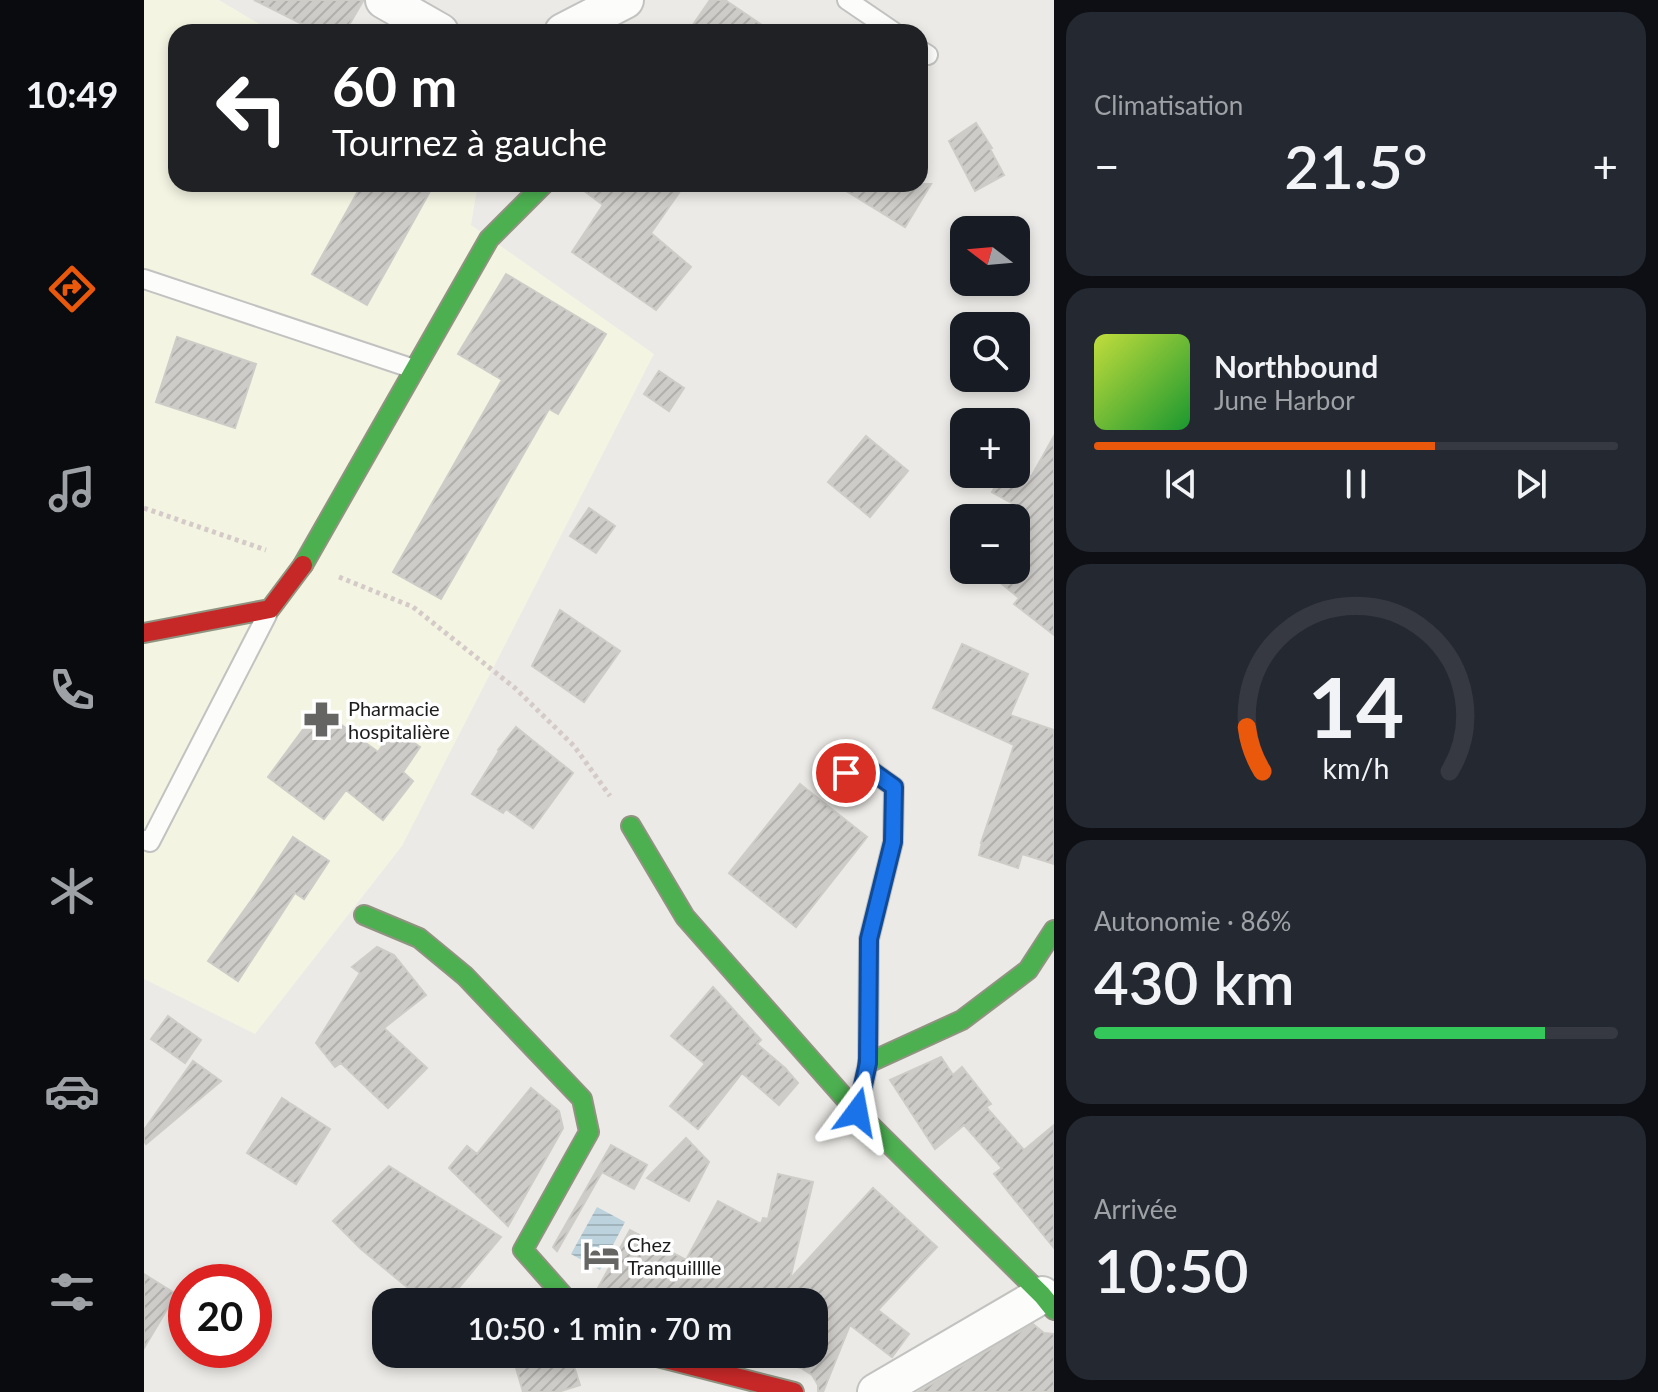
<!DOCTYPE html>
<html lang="fr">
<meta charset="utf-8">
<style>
:root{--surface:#171b24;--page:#242831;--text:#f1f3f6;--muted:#9ea1a6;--line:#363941;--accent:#ea580c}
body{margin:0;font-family:Lato,sans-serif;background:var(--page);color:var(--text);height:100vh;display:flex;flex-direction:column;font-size:30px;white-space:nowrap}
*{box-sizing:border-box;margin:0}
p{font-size:26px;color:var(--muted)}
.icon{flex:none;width:44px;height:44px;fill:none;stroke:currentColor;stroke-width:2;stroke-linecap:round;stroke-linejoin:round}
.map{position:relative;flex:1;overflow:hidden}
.sheet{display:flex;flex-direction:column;gap:12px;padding:12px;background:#0d0f14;width:604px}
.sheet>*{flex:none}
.guide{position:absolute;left:24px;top:24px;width:760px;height:168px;border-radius:24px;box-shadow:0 4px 12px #0003;background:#202124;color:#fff;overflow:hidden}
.needle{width:52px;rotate:286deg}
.buttons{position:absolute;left:806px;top:216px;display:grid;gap:16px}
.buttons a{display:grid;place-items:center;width:80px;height:80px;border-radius:16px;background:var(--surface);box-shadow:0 4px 12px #0003;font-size:40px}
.speed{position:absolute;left:24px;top:1264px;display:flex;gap:16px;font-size:40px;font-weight:700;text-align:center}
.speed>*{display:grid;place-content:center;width:104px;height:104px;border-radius:50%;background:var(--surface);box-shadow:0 4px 12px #0003;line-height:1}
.speed .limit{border:12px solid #d22;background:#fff;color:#111}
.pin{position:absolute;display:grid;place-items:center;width:68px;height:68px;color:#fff;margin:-34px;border:4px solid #fff;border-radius:50%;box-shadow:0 2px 8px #0007}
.me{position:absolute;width:88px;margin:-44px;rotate:13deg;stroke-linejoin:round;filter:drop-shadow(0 0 6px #0008)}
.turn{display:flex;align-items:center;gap:28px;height:168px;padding:0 32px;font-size:36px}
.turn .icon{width:104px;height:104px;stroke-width:2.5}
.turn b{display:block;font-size:56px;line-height:68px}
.big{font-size:60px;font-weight:600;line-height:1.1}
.sheet .card{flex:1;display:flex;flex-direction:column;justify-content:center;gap:12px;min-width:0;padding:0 28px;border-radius:24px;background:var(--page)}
.sheet .dial{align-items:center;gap:0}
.dial svg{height:208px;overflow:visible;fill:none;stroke:var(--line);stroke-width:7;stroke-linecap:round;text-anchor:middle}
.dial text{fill:var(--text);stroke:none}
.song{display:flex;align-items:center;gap:24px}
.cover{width:96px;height:96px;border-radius:12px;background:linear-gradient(135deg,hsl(70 70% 55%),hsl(130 70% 35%))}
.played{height:8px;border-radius:4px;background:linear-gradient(90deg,var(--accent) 65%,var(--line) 65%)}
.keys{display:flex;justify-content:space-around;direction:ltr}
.heat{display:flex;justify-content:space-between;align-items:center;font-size:44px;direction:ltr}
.charge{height:12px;border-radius:6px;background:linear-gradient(90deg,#34c759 86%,var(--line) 0)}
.trip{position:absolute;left:228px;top:1288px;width:456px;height:80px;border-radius:24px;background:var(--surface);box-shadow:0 4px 12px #0003;font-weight:600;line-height:80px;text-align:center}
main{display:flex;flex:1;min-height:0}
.menu{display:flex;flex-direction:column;width:144px;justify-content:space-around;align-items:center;background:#090b0e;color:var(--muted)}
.menu .icon{width:56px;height:56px}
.menu .on{color:var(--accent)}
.menu b{font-size:36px;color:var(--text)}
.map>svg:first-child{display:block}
.education{fill:#f3f4e2}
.water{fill:url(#water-rules)}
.building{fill:url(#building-hatch);stroke:#ceccc7;stroke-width:2}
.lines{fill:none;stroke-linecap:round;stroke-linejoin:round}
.lane-casing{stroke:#c2c2c0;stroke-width:22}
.street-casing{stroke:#c2c2c0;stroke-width:40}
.fast-casing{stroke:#909380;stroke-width:22}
.jam-casing{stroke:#909380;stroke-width:22}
.path{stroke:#d4cac7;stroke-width:5;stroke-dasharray:4 4;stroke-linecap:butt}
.lane{stroke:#fcfcfb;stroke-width:18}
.street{stroke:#fcfcfb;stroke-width:36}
.fast{stroke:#4caf50;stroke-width:18}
.jam{stroke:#c62828;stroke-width:18}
.route-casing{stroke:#114b97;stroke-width:20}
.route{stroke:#1a73e8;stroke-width:14}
.labels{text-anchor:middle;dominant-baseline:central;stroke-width:7;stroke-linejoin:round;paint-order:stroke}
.poi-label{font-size:20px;fill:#1d1d1d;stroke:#fff;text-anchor:start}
</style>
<main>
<nav class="menu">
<b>10:49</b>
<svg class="icon on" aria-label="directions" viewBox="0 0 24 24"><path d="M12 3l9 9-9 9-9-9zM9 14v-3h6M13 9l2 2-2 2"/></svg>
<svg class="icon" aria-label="music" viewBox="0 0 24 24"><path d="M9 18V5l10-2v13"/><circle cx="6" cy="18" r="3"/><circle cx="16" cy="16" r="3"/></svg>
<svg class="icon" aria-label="phone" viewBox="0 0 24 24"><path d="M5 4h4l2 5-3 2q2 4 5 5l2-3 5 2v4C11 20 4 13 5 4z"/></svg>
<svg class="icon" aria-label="climate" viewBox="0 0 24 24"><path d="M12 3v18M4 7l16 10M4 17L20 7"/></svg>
<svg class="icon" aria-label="car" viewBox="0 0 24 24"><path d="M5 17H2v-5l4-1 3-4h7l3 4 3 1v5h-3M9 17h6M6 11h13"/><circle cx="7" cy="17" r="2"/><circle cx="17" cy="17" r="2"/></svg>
<svg class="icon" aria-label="filters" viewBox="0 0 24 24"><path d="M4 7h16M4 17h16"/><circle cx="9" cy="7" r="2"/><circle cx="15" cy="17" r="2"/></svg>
</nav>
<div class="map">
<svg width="910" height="1392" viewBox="0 0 910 1392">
<defs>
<pattern id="water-rules" width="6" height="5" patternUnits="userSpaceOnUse" patternTransform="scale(2)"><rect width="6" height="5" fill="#bcd2dc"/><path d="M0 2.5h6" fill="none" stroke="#a1b4bc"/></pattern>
<pattern id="building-hatch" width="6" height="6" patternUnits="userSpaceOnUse" patternTransform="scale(2)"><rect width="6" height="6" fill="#ceccc9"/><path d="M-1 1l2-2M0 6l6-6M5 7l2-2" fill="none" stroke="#b0afac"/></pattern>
</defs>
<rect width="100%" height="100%" fill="#ebeae6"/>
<path class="education" d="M0,0H75L129,32H32V184H334L327,225L510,354L258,846L111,1034L0,979Z"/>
<path class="water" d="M453,1207L481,1222L456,1270L427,1254Z"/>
<path class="building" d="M110,0H219V1L201,32H174Z
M566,0H581L628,32H544Z
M832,123L848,148L846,149L860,175L831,191L805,141Z
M218,184H290L223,305L168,274Z
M431,184H541L507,233L547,267L512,310L428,252L459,205Z
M691,184H787L761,227Z
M362,274L462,334L414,414L405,409L297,599L249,572L358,380L314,354Z
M33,337L112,364L91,428L12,402Z
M515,371L540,388L525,411L500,394Z
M722,436L764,471L726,517L684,482Z
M910,436V635L870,604L875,598L841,570H872V533L887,514L848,492L858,474H881L887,477Z
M445,508L471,526L452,553L426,536Z
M416,610L476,651L440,702L388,666Z
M818,644L884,674L866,715L910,730V864L878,854L874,868L835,855L838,843H837L870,745L789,708Z
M175,708L234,752L250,729L276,747L259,772L269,781L239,820L202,790L180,819L124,777Z
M372,727L429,773L389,828L362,809L359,813L328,794L355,751L354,750Z
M656,784L723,837L652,927L585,873Z
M149,837L185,861L160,899L151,893L94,981L64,961L111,895Z
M233,947L250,955L282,995L240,1028L283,1068L244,1108L197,1063L191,1067L172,1043L216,973L208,967Z
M569,987L617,1040L613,1044L641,1068L654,1083L635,1105L598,1073L554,1129L526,1106L561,1064L527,1036Z
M24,1016L57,1040L41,1063L7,1039Z
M797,1057L809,1075L818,1067L847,1104L842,1107L880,1150L910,1125V1248L850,1174L858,1168L820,1125L791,1149L746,1080Z
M49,1061L77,1081L2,1144L0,1141V1130Z
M387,1088L415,1111L419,1128L364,1226L305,1168L323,1146L333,1154Z
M138,1098L186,1129L152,1184L103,1153Z
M542,1138L565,1162L545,1201L503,1178Z
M467,1145L503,1165L490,1189L458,1172L413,1251L409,1247Z
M245,1166L357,1237L303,1302H281L217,1249L189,1221Z
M634,1174L669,1182L646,1279L729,1188L793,1247L734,1310L765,1334L748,1357L706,1325L679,1392H674V1385L668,1375L657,1368L603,1354H670V1302H449V1297L486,1230L542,1260L574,1201L617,1224L619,1218L624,1219Z
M0,1274L32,1294L0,1348Z
M889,1324L900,1333L910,1334V1392H774Z
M368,1354H426L436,1385L414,1392H379Z"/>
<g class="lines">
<defs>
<path id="lane" d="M703,0L750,32
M776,50L784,55
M0,279L270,369
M683,779L722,767L750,787L749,842L725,939L724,1063L714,1109
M0,840L6,842L123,615"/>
<path id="street" d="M240,0L296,32
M419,32L481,0
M732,1392L898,1295"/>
<path id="fast" d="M159,565L345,239L400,184
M487,826L541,917L713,1112L898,1295L910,1310
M220,915L275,938L321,976L438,1099L445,1132L379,1250L425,1302
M724,1063L818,1020L884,970L910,930"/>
<path id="jam" d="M0,633L126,609L159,565
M502,1354L650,1392"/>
</defs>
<use href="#lane" class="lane-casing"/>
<use href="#street" class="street-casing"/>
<use href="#fast" class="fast-casing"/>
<use href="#jam" class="jam-casing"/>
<path class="path" d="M0,508L122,550
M195,577L269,607L371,688L430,746L466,796"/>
<use href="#lane" class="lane"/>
<use href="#street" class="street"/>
<use href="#fast" class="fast"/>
<use href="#jam" class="jam"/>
</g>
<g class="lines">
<defs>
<path id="route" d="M702,773L722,767L750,787L749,842L725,939L724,1063L713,1112"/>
</defs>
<use href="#route" class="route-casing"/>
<use href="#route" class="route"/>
</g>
<defs>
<symbol id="pharmacy-bare" viewBox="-9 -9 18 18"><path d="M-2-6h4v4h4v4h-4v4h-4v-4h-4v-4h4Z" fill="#656563" stroke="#fff" stroke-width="2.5" paint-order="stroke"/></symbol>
<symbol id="hotel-bare" viewBox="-9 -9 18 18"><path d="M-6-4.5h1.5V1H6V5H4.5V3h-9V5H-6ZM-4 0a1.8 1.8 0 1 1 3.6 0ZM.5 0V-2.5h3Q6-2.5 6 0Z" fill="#656563" stroke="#fff" stroke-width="2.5" paint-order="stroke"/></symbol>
</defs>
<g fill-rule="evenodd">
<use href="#pharmacy-bare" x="152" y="694" width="51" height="51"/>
<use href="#hotel-bare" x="432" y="1230" width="51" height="51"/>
</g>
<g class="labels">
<g class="poi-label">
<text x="204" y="708">Pharmacie<tspan x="204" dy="23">hospitalière</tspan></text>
<text x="483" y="1244">Chez<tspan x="483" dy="23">Tranquilllle</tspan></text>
</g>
</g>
</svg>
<div class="buttons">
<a><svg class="needle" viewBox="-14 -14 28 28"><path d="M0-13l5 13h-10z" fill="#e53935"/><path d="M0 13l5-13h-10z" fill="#9ea1a6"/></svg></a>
<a><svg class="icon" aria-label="search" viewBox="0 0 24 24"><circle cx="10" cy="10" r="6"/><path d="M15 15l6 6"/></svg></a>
<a>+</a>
<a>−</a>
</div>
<div class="speed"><div class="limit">20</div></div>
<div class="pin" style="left:702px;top:773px;background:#d93025"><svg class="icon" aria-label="arrive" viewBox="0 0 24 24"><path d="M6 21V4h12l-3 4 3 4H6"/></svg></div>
<svg class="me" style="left:713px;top:1112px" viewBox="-20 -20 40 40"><path d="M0-17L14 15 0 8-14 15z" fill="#1a73e8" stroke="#fff" stroke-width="4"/></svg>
<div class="trip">10:50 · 1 min · 70 m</div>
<div class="guide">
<div class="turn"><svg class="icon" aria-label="left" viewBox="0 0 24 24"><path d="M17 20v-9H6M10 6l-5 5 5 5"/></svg><div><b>60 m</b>Tournez à gauche</div></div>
</div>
</div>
<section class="sheet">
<div class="card"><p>Climatisation</p>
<div class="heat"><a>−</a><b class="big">21.5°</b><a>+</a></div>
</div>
<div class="card">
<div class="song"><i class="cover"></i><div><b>Northbound</b><p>June Harbor</p></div></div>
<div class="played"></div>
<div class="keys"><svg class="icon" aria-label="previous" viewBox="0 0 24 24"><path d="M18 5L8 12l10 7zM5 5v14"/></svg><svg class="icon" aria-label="pause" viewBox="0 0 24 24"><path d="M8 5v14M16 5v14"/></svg><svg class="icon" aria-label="next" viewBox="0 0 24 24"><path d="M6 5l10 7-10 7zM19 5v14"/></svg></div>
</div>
<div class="card dial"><svg viewBox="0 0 100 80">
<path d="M14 69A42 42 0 1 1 86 69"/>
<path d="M14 69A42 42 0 0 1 8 52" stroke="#ea580c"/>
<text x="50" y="56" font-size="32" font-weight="700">14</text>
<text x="50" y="72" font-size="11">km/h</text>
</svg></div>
<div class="card"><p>Autonomie · 86%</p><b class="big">430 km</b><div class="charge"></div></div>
<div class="card"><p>Arrivée</p><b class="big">10:50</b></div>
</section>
</main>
